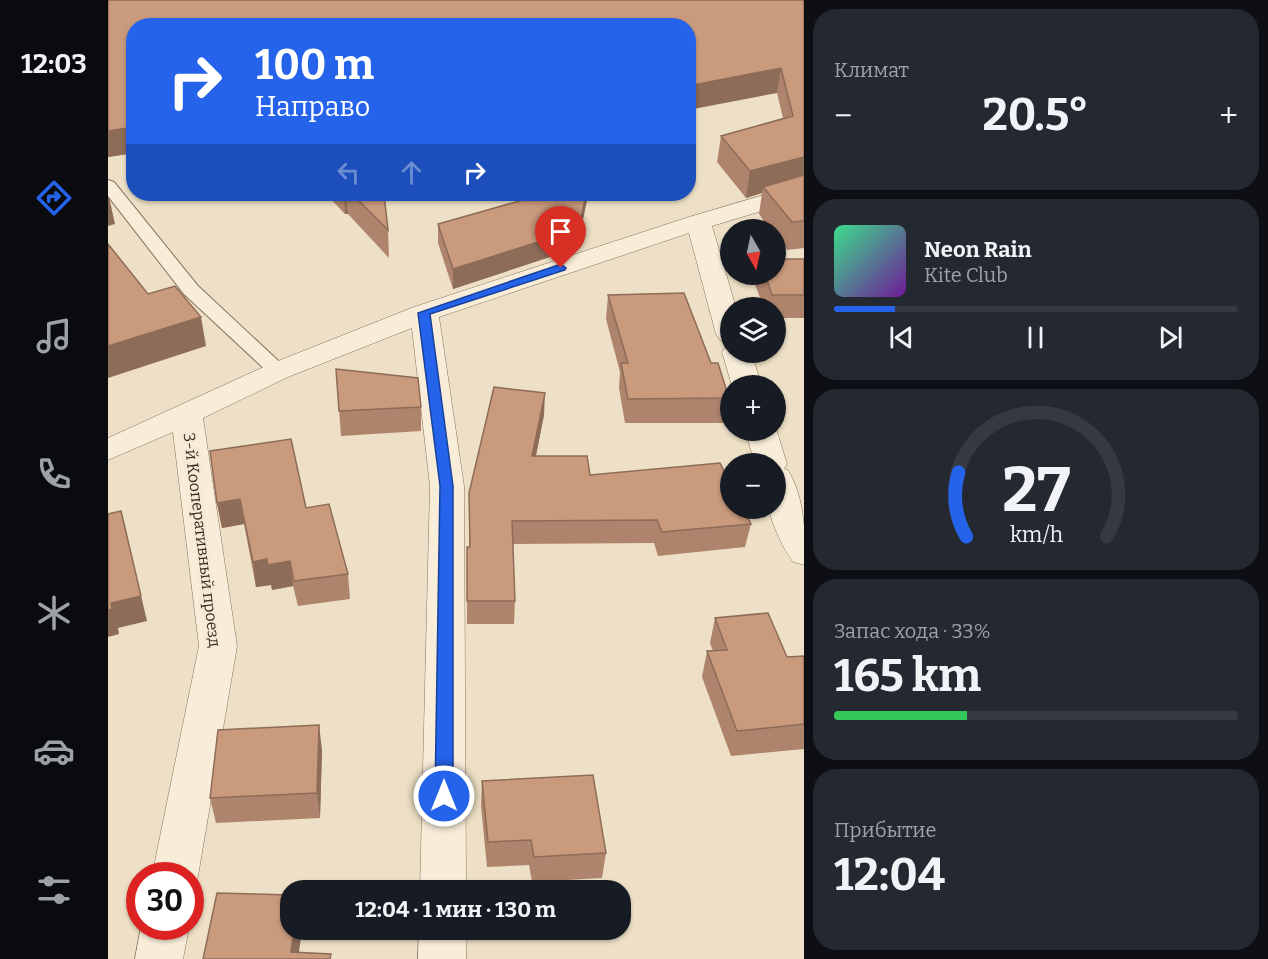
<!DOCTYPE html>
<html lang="ru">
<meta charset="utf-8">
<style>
:root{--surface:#171b24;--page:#242831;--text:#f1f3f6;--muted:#9ea1a6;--line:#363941;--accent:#2563eb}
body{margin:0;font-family:Bitter,serif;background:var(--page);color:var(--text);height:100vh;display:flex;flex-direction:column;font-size:22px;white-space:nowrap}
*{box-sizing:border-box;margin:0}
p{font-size:20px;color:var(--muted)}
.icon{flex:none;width:33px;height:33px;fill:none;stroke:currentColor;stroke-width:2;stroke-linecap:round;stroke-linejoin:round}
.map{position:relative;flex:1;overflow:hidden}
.panel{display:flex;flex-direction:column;gap:9px;padding:9px;background:#0d0f14;width:464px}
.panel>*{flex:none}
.hud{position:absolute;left:18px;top:18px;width:570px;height:183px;border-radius:24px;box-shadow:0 2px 4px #0004;background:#2563eb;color:#fff;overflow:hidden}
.needle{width:39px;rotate:171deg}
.controls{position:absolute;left:612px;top:219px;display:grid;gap:12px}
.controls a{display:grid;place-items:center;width:66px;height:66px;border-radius:50%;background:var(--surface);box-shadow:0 2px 4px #0004;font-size:30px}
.speed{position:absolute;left:18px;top:862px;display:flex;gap:12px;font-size:30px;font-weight:700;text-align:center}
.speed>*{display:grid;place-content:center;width:78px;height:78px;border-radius:50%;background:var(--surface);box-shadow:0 2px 4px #0004;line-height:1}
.speed .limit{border:9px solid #d22;background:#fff;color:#111}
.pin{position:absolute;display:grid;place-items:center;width:51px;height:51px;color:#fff;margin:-62px -26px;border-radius:50% 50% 50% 0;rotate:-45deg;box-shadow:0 0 6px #0007}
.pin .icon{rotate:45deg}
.me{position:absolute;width:66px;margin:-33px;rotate:0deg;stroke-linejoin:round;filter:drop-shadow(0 0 4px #0008)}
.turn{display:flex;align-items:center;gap:21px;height:126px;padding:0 30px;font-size:27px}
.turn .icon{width:78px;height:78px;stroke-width:2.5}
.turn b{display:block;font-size:42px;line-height:51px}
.lanes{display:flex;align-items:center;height:57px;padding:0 30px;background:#0003;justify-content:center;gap:30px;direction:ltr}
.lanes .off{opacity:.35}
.big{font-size:45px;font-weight:700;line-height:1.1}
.panel .widget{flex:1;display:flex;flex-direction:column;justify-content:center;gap:9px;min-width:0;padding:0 21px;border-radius:24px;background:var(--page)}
.panel .dial{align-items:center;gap:0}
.dial svg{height:156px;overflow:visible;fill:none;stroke:var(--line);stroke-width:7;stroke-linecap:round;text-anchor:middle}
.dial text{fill:var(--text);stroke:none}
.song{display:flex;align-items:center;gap:18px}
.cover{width:72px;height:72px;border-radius:9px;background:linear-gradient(135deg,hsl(150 70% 55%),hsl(280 70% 35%))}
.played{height:6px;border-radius:3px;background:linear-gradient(90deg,var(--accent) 15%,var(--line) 15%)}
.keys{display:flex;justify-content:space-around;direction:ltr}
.heat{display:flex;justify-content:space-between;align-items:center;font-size:33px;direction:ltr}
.charge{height:9px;border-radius:4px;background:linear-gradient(90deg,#34c759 33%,var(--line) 0)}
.trip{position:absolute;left:172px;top:880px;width:351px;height:60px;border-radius:24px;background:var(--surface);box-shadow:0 2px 4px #0004;font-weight:700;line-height:60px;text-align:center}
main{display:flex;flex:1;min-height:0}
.menu{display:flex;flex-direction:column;width:108px;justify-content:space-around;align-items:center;background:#090b0e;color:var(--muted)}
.menu .icon{width:42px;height:42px}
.menu .current{color:var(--accent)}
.menu b{font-size:27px;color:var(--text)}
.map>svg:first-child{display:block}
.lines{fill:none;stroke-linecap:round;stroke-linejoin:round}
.lane-casing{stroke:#88725c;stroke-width:2}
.street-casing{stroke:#88725c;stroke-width:1}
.lane{fill:#f8edd9;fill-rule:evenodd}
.street{fill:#f8edd9;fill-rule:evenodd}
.wall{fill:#ae846c}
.shaded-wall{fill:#8d6c58}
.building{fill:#ca9a7d;stroke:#8d6c58;stroke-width:1.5}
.route{fill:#2563eb;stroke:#184099;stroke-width:1.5}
.labels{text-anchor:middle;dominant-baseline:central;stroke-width:6;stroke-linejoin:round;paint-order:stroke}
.street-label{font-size:16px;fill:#392b20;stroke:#f5ead6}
</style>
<main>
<nav class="menu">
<b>12:03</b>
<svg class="icon current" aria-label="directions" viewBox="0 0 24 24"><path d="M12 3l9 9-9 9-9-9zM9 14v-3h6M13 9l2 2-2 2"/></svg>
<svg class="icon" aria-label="music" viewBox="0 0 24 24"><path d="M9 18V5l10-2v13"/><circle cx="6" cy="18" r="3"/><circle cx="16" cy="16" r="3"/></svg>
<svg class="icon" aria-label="phone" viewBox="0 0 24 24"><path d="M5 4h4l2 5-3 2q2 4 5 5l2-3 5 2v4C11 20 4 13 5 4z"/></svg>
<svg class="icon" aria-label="climate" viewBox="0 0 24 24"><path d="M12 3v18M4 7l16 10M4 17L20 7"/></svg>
<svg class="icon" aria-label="car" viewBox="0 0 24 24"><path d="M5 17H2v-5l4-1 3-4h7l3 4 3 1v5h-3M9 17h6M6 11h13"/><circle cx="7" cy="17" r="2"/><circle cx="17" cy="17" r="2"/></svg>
<svg class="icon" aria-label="filters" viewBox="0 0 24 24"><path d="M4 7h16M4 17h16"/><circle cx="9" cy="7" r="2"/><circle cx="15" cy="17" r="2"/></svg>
</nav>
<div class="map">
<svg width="697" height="959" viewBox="0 0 697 959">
<rect width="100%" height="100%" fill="#ede0c6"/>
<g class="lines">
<defs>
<path id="lane" d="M0,180L6,182L90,286L177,367L180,371L177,375H163L76,294L0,196Z"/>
<path id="street" d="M697,183V198L604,226L628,308H622V342L612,340L608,334L581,233L331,317L356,486L358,891H312L322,486L304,328L180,377L95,418L129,646L90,876L82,891V876H44L91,646L65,432L0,460V438L160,365L306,307L581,217Z
M622,345V352H643L654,386H624L614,352L618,346Z
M668,428L679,464L676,469L680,470C697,499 697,532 697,565L685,562C672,543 667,530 660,508H668V464H647L637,430H668Z
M33,927H81L75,959H27Z
M311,930H359L358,959H310Z"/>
</defs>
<use href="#lane" class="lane-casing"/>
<use href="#street" class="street-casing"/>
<use href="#lane" class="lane"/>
<use href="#street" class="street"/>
</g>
<path class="wall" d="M0,0H696V248L679,250L668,236V230H662L651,214L654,193L638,198L609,162L613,136L675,118L669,93L26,26V153L0,157Z
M218,194H276L280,230L281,258L240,214H237Z
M479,200L469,248L345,289L330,243V224Z
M696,259V318H668V308H656L646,282L648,274H668Z
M500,295L603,363L621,398L616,423H517L511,388L512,372L498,319Z
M228,369L313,407V431L233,436Z
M436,415L428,456L482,475L643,524L637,547L550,556L546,543L405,544L407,601L406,624H359V547H361V493Z
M109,503L198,508L240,574L242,599L190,606L185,586L164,590L163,585L148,587L136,524L114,528Z
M607,618L679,657L696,656V749L623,756L594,677L599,651H605L602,643Z
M214,750L212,818L108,823L102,798Z
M374,781L498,853L494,878L424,882L421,865L379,867L373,806Z"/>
<path class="shaded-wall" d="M673,68L669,93L580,110V86Z
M26,127V153L0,157V131Z
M696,157V182L655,187L654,193L638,198L642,171Z
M236,194H238L240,214H237Z
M478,194H479V200L469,248L345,289V269Z
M0,197H1L7,224L0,226Z
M93,317L98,346L0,378V346Z
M437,393L436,415L423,479L424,456Z
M132,499L136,524L114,528L109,503Z
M13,511L39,621L10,628L11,634L0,637V610Z
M159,559L163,585L148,587L145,562Z
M182,561L185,586L164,590L160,565Z
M211,725L214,750L212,818L209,793Z
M186,930H194L190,959L183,952Z"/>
<path class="building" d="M0,0H696V157L642,171L613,136L685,116L673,68L580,86V26H26V127L0,131Z
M696,175V221L684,222L655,187Z
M244,194H276L280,230Z
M436,194H478L471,229L345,269L330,224Z
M0,244L40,294L67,286L93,317L0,346Z
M668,259H696V295H664L657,274H668Z
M576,293L603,363H610L621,398L520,399L513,363H520L500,295Z
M228,369L310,378L313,407L231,411Z
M386,387L437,393L424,456H479L482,475L612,463L622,483V508H635L643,524L554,532L549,520L404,521L407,601H359V547H362L361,493Z
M183,439L198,508L221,504L240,574L186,581L182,561L160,565L159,559L145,562L132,499L109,503L102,451Z
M13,511L33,596L3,603L4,609L0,610V514Z
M660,613L679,657L696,656V724L629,731L599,651L619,650L607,618Z
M211,725L209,793L102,798L110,730Z
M485,775L498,853L426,857L423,840L380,842L374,781Z
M109,893L183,895V930H186L183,952L223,954L222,959H95Z"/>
<path class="route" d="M453,264L458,268L457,270L322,314L345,486V796L342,801L336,803L330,801L327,796L332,486L310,313Z"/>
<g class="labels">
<g class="street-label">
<text transform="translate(94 540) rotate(83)">3-й Кооперативный проезд</text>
</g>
</g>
</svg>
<div class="controls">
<a><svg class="needle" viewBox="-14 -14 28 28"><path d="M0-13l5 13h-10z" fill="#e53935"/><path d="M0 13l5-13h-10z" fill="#9ea1a6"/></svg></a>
<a><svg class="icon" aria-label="layers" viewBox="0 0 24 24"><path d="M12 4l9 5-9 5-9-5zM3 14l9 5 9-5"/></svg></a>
<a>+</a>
<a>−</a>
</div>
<div class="speed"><div class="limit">30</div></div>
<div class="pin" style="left:453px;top:268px;background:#d93025"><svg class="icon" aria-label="arrive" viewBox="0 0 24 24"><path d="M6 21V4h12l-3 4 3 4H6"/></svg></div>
<svg class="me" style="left:336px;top:796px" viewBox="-20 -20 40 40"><circle r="17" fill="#2563eb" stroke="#fff" stroke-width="3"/><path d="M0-11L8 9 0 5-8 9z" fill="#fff"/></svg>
<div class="trip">12:04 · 1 мин · 130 m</div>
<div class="hud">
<div class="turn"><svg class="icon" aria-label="right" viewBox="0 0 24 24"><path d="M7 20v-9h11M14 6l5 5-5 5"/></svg><div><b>100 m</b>Направо</div></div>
<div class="lanes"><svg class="icon off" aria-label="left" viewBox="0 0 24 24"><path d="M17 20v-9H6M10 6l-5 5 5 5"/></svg><svg class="icon off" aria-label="ahead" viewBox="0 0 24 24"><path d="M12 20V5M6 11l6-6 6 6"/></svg><svg class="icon" aria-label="right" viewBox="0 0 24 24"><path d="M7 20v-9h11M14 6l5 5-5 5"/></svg></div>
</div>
</div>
<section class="panel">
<div class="widget"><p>Климат</p>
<div class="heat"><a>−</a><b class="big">20.5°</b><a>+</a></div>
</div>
<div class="widget">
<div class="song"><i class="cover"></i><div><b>Neon Rain</b><p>Kite Club</p></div></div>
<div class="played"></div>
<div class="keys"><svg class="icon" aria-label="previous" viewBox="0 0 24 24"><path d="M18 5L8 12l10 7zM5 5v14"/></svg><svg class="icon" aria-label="pause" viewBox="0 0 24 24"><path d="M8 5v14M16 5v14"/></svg><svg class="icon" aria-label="next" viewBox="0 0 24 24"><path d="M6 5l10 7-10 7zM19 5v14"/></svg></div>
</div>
<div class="widget dial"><svg viewBox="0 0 100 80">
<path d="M14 69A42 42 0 1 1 86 69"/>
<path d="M14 69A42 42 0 0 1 10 36" stroke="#2563eb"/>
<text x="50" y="56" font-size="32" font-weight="700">27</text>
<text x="50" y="72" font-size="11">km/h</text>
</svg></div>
<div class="widget"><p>Запас хода · 33%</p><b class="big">165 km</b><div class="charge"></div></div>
<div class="widget"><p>Прибытие</p><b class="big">12:04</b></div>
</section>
</main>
